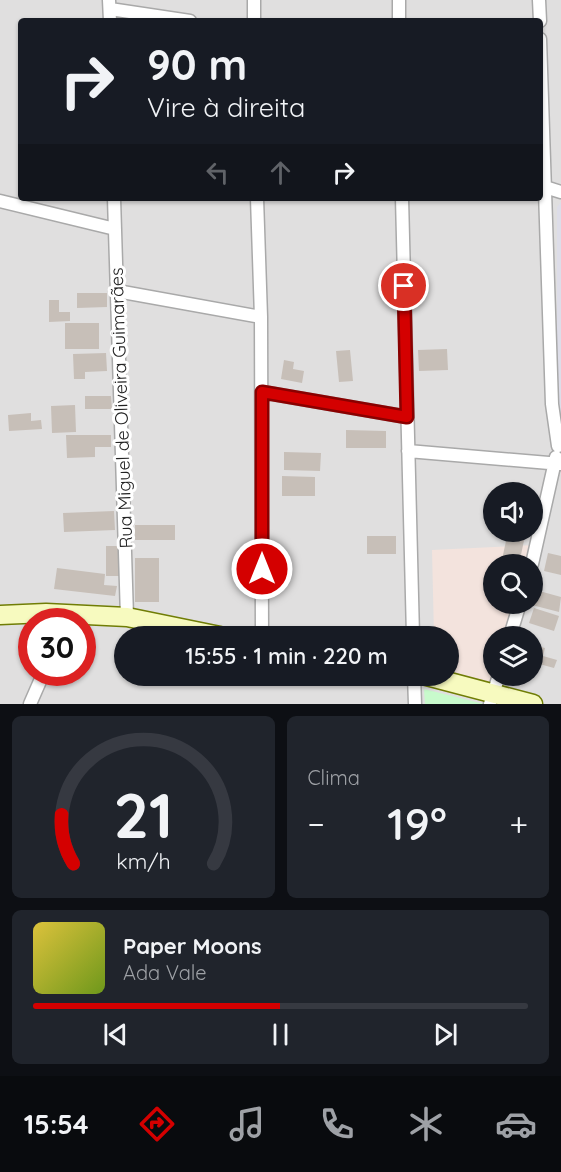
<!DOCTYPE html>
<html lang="pt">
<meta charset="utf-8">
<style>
:root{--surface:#171b24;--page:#20242c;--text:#f1f3f6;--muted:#9ea1a6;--line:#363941;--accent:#d40000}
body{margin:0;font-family:Quicksand,sans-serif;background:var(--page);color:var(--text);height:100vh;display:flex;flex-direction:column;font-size:22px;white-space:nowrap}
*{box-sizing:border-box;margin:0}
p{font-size:20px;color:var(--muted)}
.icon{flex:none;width:33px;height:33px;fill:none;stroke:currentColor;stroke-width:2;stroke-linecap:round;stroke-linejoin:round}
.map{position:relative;height:704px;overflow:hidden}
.panel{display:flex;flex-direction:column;gap:12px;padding:12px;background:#0d0f14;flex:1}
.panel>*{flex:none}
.hud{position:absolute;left:18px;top:18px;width:525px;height:183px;border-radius:6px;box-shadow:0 2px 4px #0004;background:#171b24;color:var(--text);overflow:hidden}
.buttons{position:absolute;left:483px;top:482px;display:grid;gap:12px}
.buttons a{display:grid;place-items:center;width:60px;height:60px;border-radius:50%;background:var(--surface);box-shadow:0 2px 4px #0004;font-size:30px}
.speed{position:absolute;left:18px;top:608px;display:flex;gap:12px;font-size:30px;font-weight:700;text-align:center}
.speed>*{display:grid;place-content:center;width:78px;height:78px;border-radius:50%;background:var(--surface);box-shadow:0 2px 4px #0004;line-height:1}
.speed .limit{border:9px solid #d22;background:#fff;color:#111}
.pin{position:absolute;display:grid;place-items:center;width:51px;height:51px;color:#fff;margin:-26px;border:3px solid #fff;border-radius:50%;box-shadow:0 2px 6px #0007}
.me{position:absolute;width:66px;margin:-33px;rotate:0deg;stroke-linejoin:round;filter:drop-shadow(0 0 4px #0008)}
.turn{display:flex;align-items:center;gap:21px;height:126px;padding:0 30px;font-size:27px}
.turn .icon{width:78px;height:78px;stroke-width:2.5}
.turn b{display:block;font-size:42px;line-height:51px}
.lanes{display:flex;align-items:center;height:57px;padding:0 30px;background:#0003;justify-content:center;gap:30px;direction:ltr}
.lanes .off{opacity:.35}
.big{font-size:45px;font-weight:600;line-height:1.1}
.panel .widget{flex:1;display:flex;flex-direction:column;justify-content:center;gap:9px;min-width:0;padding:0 21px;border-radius:9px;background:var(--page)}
.panel .dial{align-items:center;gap:0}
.dial svg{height:156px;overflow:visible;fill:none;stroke:var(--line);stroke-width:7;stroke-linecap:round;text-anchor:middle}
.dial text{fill:var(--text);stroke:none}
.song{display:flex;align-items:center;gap:18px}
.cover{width:72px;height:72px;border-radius:9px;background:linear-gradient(135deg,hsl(50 70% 55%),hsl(80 70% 35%))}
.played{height:6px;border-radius:3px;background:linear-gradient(90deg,var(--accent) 50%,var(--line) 50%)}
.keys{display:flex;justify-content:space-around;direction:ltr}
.heat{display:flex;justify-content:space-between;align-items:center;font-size:33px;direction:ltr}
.panel .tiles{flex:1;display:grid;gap:12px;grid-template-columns:1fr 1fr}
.widget:last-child{grid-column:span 2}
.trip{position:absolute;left:114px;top:626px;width:345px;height:60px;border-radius:30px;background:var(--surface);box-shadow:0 2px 4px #0004;font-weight:600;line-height:60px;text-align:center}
.tab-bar{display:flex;height:96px;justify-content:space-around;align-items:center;background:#090b0e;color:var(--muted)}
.tab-bar .icon{width:42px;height:42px}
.tab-bar .selected{color:var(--accent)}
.tab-bar b{font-size:27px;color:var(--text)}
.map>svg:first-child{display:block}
.residential{fill:#e0dfdf;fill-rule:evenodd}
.military{fill:#f3e3dd}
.park{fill:#c8facc}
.plaza{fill:#dddde8}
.building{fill:#c7bfb8}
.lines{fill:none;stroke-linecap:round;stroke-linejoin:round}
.street-casing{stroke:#a9a9a9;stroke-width:15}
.secondary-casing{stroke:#707d05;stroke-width:21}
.street{stroke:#fff;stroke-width:12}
.secondary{stroke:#f7fabf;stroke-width:18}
.route-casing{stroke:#8a0000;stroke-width:15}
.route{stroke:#d40000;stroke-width:10}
.labels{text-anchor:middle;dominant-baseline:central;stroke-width:6;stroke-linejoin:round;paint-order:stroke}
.street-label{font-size:18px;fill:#222;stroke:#fff}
</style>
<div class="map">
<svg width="561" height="704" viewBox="0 0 561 704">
<rect width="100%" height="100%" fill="#f2efe9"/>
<path class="residential" d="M0,0H561V704H0ZM21,21H540V198H21ZM494,492H532V531H494ZM494,564H532V603H494ZM32,621H82V672H32ZM124,636H448V675H124ZM494,636H532V675H494Z"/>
<path class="military" d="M535,545L529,564H494V603H518L508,636H494L493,688L448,675V636H434L432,550Z"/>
<path class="park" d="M424,689L484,704H425Z"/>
<path class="plaza" d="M561,202V419L557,394V207Z"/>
<path class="building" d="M77,293H107V307L77,308Z
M49,300H59V312H70V321L49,322Z
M65,323H99V349H65Z
M447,349L448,370L419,371L418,350Z
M350,350L353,381L339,382L336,351Z
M106,353L107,371L85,372V379H74L73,354Z
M284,360L294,362L293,369L304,371L302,383L281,379Z
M85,396H111L112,409H85Z
M75,405L76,432L52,433L51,406Z
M31,413V421L41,420L42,429L9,431L8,415Z
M346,430L386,431V448H346Z
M66,435H111V447H95V457L67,458Z
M284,452L321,453L320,471L284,470Z
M282,476L315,477V496H282Z
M114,511L115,530L64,532L63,513Z
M135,525H175V540H135Z
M508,532L525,536L519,564H501Z
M367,536H396V554H367Z
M106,546H118L119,576H106Z
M548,553L561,556V575L544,571Z
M135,558H159V602H135Z
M57,568L105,574L104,585L117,586L115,596L54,589Z
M532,589L561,597L559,612L528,604L532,603Z
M534,608L559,616L554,631L529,623Z
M532,645L545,648L543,656L557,660L554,668L532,662Z"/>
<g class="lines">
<defs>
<path id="street" d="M109,0L110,21
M254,0V21
M399,0V21
M539,0L540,21
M110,9L190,21
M540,39L552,404L558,446
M545,187L561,192
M114,198L127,617
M257,198L261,317L262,636
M402,198L413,636
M0,201L115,229
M117,291L261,317
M262,392L407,417
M408,451L561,464
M532,564L556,457
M510,636L520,603
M414,675L415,704
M30,704L44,672
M490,704L499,675"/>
<path id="secondary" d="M0,615L46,613L127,617L220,636
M423,675L533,704"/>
</defs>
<use href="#street" class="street-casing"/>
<use href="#secondary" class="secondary-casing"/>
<use href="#street" class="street"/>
<use href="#secondary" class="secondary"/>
</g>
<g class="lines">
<defs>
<path id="route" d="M262,569V392L407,417L404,286"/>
</defs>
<use href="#route" class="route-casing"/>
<use href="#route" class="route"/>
</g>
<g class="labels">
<g class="street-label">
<text transform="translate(121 408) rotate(-92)">Rua Miguel de Oliveira Guimarães</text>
</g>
</g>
</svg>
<div class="buttons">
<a><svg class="icon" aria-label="sound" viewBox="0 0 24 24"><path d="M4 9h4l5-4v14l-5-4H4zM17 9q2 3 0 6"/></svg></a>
<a><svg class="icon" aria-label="search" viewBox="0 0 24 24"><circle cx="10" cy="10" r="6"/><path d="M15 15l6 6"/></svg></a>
<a><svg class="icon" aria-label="layers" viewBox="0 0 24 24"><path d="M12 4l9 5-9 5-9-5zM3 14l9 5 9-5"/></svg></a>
</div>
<div class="speed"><div class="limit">30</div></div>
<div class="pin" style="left:404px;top:286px;background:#d93025"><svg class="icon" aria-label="arrive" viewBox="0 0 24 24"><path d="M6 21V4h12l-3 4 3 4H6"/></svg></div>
<svg class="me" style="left:262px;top:569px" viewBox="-20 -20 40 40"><circle r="17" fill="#d40000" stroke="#fff" stroke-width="3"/><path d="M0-11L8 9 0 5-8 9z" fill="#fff"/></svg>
<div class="trip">15:55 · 1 min · 220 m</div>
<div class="hud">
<div class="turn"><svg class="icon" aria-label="right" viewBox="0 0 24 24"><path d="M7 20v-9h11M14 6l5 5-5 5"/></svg><div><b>90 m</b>Vire à direita</div></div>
<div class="lanes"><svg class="icon off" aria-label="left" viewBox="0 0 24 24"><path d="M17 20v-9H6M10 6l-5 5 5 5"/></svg><svg class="icon off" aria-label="ahead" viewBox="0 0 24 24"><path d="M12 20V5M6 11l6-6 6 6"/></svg><svg class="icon" aria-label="right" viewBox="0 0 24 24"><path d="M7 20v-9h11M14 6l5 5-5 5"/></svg></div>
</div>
</div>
<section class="panel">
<div class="tiles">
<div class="widget dial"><svg viewBox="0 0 100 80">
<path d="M14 69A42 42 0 1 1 86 69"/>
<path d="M14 69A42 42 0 0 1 8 44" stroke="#d40000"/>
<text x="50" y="56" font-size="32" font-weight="700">21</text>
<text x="50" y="72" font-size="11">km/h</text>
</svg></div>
<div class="widget"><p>Clima</p>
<div class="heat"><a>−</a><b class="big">19°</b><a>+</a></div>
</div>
<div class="widget">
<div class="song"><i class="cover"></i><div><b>Paper Moons</b><p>Ada Vale</p></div></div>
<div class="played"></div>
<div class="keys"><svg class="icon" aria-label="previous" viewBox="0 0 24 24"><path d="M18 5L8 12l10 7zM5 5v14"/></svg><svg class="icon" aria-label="pause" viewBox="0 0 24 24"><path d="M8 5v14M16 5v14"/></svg><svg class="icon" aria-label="next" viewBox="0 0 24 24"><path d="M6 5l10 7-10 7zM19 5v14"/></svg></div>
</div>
</div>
</section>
<nav class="tab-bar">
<b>15:54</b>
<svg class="icon selected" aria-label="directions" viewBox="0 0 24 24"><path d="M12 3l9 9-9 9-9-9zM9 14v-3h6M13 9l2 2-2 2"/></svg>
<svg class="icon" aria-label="music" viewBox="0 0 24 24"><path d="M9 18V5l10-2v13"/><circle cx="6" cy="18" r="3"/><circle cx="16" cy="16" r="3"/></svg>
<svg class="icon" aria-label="phone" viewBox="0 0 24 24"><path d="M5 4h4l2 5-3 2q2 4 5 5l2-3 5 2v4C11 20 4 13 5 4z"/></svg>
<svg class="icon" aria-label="climate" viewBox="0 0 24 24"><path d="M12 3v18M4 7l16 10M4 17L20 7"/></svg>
<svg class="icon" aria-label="car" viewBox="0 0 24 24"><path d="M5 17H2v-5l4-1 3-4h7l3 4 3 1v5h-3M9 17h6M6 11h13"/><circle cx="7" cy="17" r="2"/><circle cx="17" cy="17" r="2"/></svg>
</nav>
